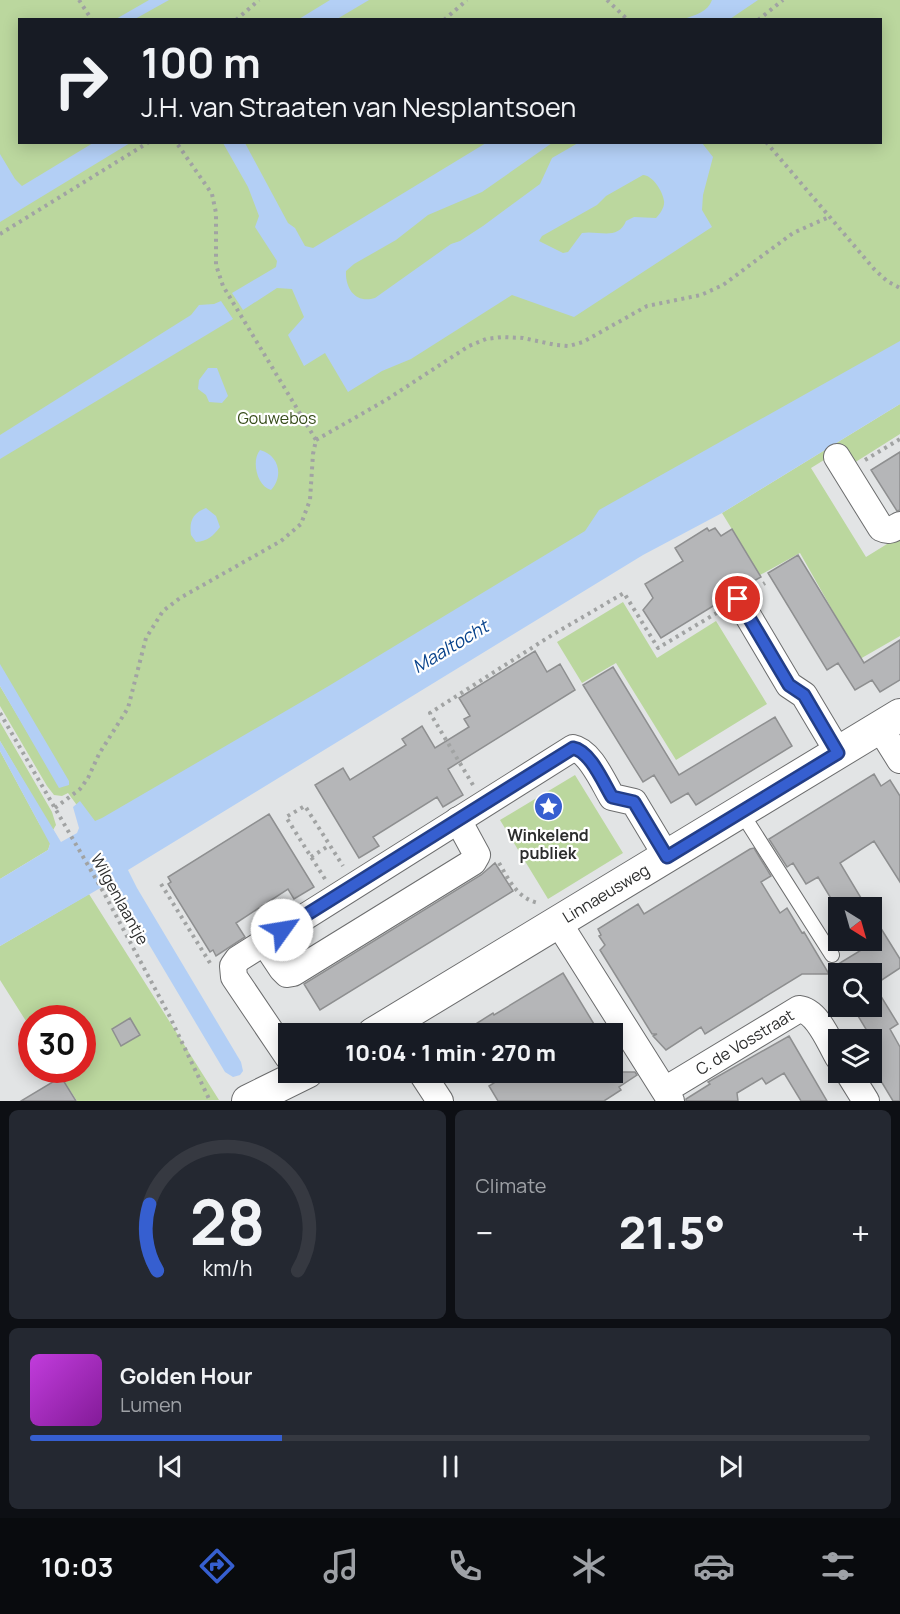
<!DOCTYPE html>
<meta charset="utf-8">
<style>
:root{--surface:#171b24;--page:#242831;--text:#f1f3f6;--muted:#9ea1a6;--line:#363941;--accent:#365fd0}
body{margin:0;font-family:Manrope,sans-serif;background:var(--page);color:var(--text);height:100vh;display:flex;flex-direction:column;font-size:22px;white-space:nowrap}
*{box-sizing:border-box;margin:0}
p{font-size:20px;color:var(--muted)}
.icon{flex:none;width:33px;height:33px;fill:none;stroke:currentColor;stroke-width:2;stroke-linecap:round;stroke-linejoin:round}
.map{position:relative;height:1101px;overflow:hidden}
.details{display:flex;flex-direction:column;gap:9px;padding:9px;background:#0d0f14;flex:1}
.details>*{flex:none}
.guide{position:absolute;left:18px;top:18px;width:864px;height:126px;border-radius:0px;box-shadow:0 3px 15px #0003;background:#171b24;color:var(--text);overflow:hidden}
.needle{width:39px;rotate:143deg}
.controls{position:absolute;left:828px;top:897px;display:grid;gap:12px}
.controls a{display:grid;place-items:center;width:54px;height:54px;border-radius:0px;background:var(--surface);box-shadow:0 3px 15px #0003;font-size:30px}
.speed{position:absolute;left:18px;top:1005px;display:flex;gap:12px;font-size:30px;font-weight:700;text-align:center}
.speed>*{display:grid;place-content:center;width:78px;height:78px;border-radius:50%;background:var(--surface);box-shadow:0 3px 15px #0003;line-height:1}
.speed .limit{border:9px solid #d22;background:#fff;color:#111}
.pin{position:absolute;display:grid;place-items:center;width:51px;height:51px;color:#fff;margin:-26px;border:3px solid #fff;border-radius:50%;box-shadow:0 2px 6px #0007}
.me{position:absolute;width:66px;margin:-33px;rotate:58deg;stroke-linejoin:round;filter:drop-shadow(0 0 4px #0008)}
.turn{display:flex;align-items:center;gap:21px;height:126px;padding:0 24px;font-size:27px}
.turn .icon{width:78px;height:78px;stroke-width:2.5}
.turn b{display:block;font-size:42px;line-height:51px}
.big{font-size:45px;font-weight:800;line-height:1.1}
.details .card{flex:1;display:flex;flex-direction:column;justify-content:center;gap:9px;min-width:0;padding:0 21px;border-radius:9px;background:var(--page)}
.details .dial{align-items:center;gap:0}
.dial svg{height:156px;overflow:visible;fill:none;stroke:var(--line);stroke-width:7;stroke-linecap:round;text-anchor:middle}
.dial text{fill:var(--text);stroke:none}
.song{display:flex;align-items:center;gap:18px}
.cover{width:72px;height:72px;border-radius:9px;background:linear-gradient(135deg,hsl(290 70% 55%),hsl(290 70% 35%))}
.played{height:6px;border-radius:3px;background:linear-gradient(90deg,var(--accent) 30%,var(--line) 30%)}
.keys{display:flex;justify-content:space-around;direction:ltr}
.heat{display:flex;justify-content:space-between;align-items:center;font-size:33px;direction:ltr}
.details .tiles{flex:1;display:grid;gap:9px;grid-template-columns:1fr 1fr}
.card:last-child{grid-column:span 2}
.trip{position:absolute;left:278px;top:1023px;width:345px;height:60px;border-radius:0px;background:var(--surface);box-shadow:0 3px 15px #0003;font-weight:800;line-height:60px;text-align:center}
.menu{display:flex;height:96px;justify-content:space-around;align-items:center;background:#090b0e;color:var(--muted)}
.menu .icon{width:42px;height:42px}
.menu .selected{color:var(--accent)}
.menu b{font-size:27px;color:var(--text)}
.map>svg:first-child{display:block}
.green{fill:#bbd79e;fill-rule:evenodd}
.water{fill:#b3cff5;fill-rule:evenodd}
.building{fill:#b5b6b8;stroke:#8e8f90;stroke-width:1.5}
.lines{fill:none;stroke-linecap:round;stroke-linejoin:round}
.service-casing{stroke:#6c6d6e;stroke-width:16}
.minor-casing{stroke:#6c6d6e;stroke-width:28}
.tertiary-casing{stroke:#6c6d6e;stroke-width:34}
.path{stroke:#a1a3a3;stroke-width:4;stroke-dasharray:3 4.5;stroke-linecap:butt}
.service{stroke:#fff;stroke-width:14}
.minor{stroke:#fff;stroke-width:26}
.tertiary{stroke:#fff;stroke-width:32}
.route-casing{stroke:#233e87;stroke-width:15}
.route{stroke:#365fd0;stroke-width:10}
.labels{text-anchor:middle;dominant-baseline:central;stroke-width:4.5;stroke-linejoin:round;paint-order:stroke}
.park-label{font-size:16px;fill:#374d1a;stroke:#fff}
.poi-label{font-size:16px;font-weight:bold;fill:#2c2d2d;stroke:#fff}
.street-label{font-size:16px;fill:#2c2d2d;stroke:#fff}
.water-label{font-size:18px;font-style:italic;fill:#08438c;stroke:#fff}
</style>
<div class="map">
<svg width="900" height="1101" viewBox="0 0 900 1101">
<rect width="100%" height="100%" fill="#e2e4e5"/>
<path class="green" d="M0,0H900V362L106,845L68,793L62,796L54,795L47,786L0,706V686L61,789L0,677ZM20,20H880V142H20Z
M900,404V434L854,463L845,447L811,468L866,557L900,536V636L860,659L800,553L760,575L722,513Z
M623,602L657,658L716,621L767,704L676,760L616,663L582,683L557,642Z
M0,722L52,812L56,825L53,830L59,840L50,844L48,850L0,879V751L40,825L47,821L0,741Z
M575,775L623,853L548,899L500,820Z
M89,894L219,1100L77,1101L57,1070H82V1018H32L31,1029L0,980V946Z"/>
<path class="water" d="M149,0H169L135,19H116Z
M330,0H369L337,19H299Z
M712,0H758L730,19H684C695,15 708,12 712,0Z
M93,143H130L0,222V154L15,179L22,186Z
M223,143H245L288,223L295,228L305,246L313,248L486,143H552L482,192L428,215L396,240L354,264L346,271C345,289 356,304 375,298L451,244L460,241L483,226L540,184L552,158L578,143H702L713,157L703,195L702,210L712,227L574,317L512,295L411,359L382,371L348,392L325,353L304,366L288,335L304,317L292,289L277,288L243,310L232,293L276,267L277,261L255,227L259,216L248,187ZM643,175C652,175 663,191 664,201C665,207 660,214 656,218L634,217L626,221C618,241 598,230 582,233L568,252L563,253L539,241L542,236L597,205L606,196Z
M221,301L233,319L0,459V435L191,315L199,305L214,304Z
M900,341V404L722,513L643,555L128,870L137,888L241,1062L243,1071L240,1075L233,1077L225,1072L113,884L109,883L0,946V879L48,850L50,844L0,751V741L61,842L77,833L79,828L73,807L80,801L95,821L102,818L327,687L585,531L599,510Z
M208,368H217L228,396L222,403L209,402L206,395L198,389L199,380Z
M260,450C279,455 284,476 271,490C257,486 251,461 260,450Z
M206,508L216,516L220,527C213,536 208,541 196,542L191,535C189,521 193,513 206,508Z
M0,664L69,781V785L59,788L0,686Z"/>
<path class="building" d="M900,452V510L897,511L871,470Z
M707,528L709,531L715,528L721,536L732,529L761,577L745,586L737,584L730,586L725,592L723,600L661,638L643,610L653,598L645,584L683,561L675,548Z
M798,555L864,663L900,640V680L880,692L872,680L855,690L838,663L827,670L768,573Z
M535,651L547,672L560,664L575,690L448,769L463,795L443,807L437,797L373,837L379,846L359,858L315,785L343,768L350,780L406,745L402,739L422,726L435,748L469,727L464,719L470,716L459,698Z
M613,667L679,775L775,717L792,746L696,805L688,793L671,803L654,775L643,782L583,685Z
M874,774L881,786L890,780L900,796V882L874,841L840,863L867,908H838V910L818,877L806,884L793,863L787,867L769,839Z
M269,814L314,887L294,899L288,889L236,923L245,937L216,956L213,950L210,952L168,884L171,882L168,877Z
M754,848L771,876L761,882L780,913L787,908L802,933L804,932L829,974H802L705,1034L701,1027L666,1050L653,1036L657,1034H652L600,950L605,945L599,936L601,935L598,929L638,904L644,914L750,849Z
M495,863L513,891L320,1010L304,984L481,875Z
M872,914L900,959V968L874,985L898,1024L890,1029L900,1047V1101H893L872,1066V1039L852,1006H872V974H838V984L830,969L863,949L857,940H872Z
M563,973L600,1034H460L493,1013L494,1015Z
M130,1018L140,1035L121,1046L112,1029Z
M789,1036L827,1101H801L784,1073L766,1084L762,1078L737,1093L738,1101H686V1099L710,1084L708,1082Z
M511,1072H635L637,1075L619,1087L621,1090L604,1101H498L489,1086Z
M56,1080H63L76,1101H21Z"/>
<g class="lines">
<defs>
<path id="service" d="M741,812L832,955"/>
<g id="minor">
<path d="M837,457L881,528C889,532 893,529 900,525"/>
<path d="M738,599L789,685L804,695L838,752"/>
<path d="M880,728L900,760"/>
<path d="M558,922L671,1101"/>
<path d="M264,942L282,969L287,974L293,973L473,862L477,855L458,820"/>
<path d="M288,1057L234,977L233,966L238,959L573,748C590,751 603,782 612,797L634,802L667,857"/>
<path d="M421,1072L440,1101"/>
<path d="M848,1072L866,1101"/>
<path id="s1" d="M665,1090L799,1009C818,1011 829,1042 838,1057"/>
</g>
<g id="tertiary">
<path id="s2" d="M373,1034L900,715"/>
<path d="M248,1101L307,1072"/>
</g>
</defs>
<use href="#service" class="service-casing"/>
<use href="#minor" class="minor-casing"/>
<use href="#tertiary" class="tertiary-casing"/>
<path class="path" d="M79,0L92,20
M607,0L628,20
M236,20L259,0
M444,20L467,0
M758,20L783,0
M766,142L874,269L887,281L900,288
M0,234L149,142
M316,440L386,400L469,346L486,339L502,337L523,338L556,345L569,346L583,342L647,306L701,295L723,285L793,233L829,217
M865,460L900,439
M757,588L765,583
M0,713L104,893L169,1015L210,1101
M473,785L430,713L552,635L624,593L658,648L720,611
M55,808L80,789L88,778L99,754L128,708L146,638L163,611L180,598L281,541L301,524L310,500L313,454L316,440L223,286L216,265V213L212,194L176,142
M311,857L330,845
M499,863C509,880 517,898 538,903
M325,879L286,817L305,806L343,866
M161,884L210,963"/>
<use href="#service" class="service"/>
<use href="#minor" class="minor"/>
<use href="#tertiary" class="tertiary"/>
</g>
<g class="lines">
<defs>
<path id="route" d="M282,930L573,748C590,751 603,782 612,797L634,802L667,857L838,753L804,695L789,685L738,599"/>
</defs>
<use href="#route" class="route-casing"/>
<use href="#route" class="route"/>
</g>
<defs>
<symbol id="sight-disc" viewBox="-11 -11 22 22"><circle r="9.5" fill="#365fd0" stroke="#fff"/><path d="M0-6L1.8-2.2L6-1.7L2.9 1.2L3.7 5.4L0 3.3L-3.7 5.4L-2.9 1.2L-6-1.7L-1.8-2.2Z" fill="#fff"/></symbol>
</defs>
<g fill-rule="evenodd">
<use href="#sight-disc" x="532" y="790" width="33" height="33"/>
</g>
<g class="labels">
<g class="park-label">
<text x="277" y="418">Gouwebos</text>
</g>
<g class="poi-label">
<text x="548" y="835">Winkelend<tspan x="548" dy="18">publiek</tspan></text>
</g>
<g class="street-label">
<text stroke="none"><textPath href="#s2" startOffset="272">Linnaeusweg</textPath></text>
<text transform="translate(120 899) rotate(61)">Wilgenlaantje</text>
<text stroke="none"><textPath href="#s1" startOffset="93">C. de Vosstraat</textPath></text>
</g>
<g class="water-label">
<text transform="translate(450 646) rotate(-31)">Maaltocht</text>
</g>
</g>
</svg>
<div class="controls">
<a><svg class="needle" viewBox="-14 -14 28 28"><path d="M0-13l5 13h-10z" fill="#e53935"/><path d="M0 13l5-13h-10z" fill="#9ea1a6"/></svg></a>
<a><svg class="icon" aria-label="search" viewBox="0 0 24 24"><circle cx="10" cy="10" r="6"/><path d="M15 15l6 6"/></svg></a>
<a><svg class="icon" aria-label="layers" viewBox="0 0 24 24"><path d="M12 4l9 5-9 5-9-5zM3 14l9 5 9-5"/></svg></a>
</div>
<div class="speed"><div class="limit">30</div></div>
<div class="pin" style="left:738px;top:599px;background:#d93025"><svg class="icon" aria-label="arrive" viewBox="0 0 24 24"><path d="M6 21V4h12l-3 4 3 4H6"/></svg></div>
<svg class="me" style="left:282px;top:930px" viewBox="-20 -20 40 40"><circle r="19" fill="#fff"/><path d="M0-13L10 11 0 6-10 11z" fill="#365fd0"/></svg>
<div class="trip">10:04 · 1 min · 270 m</div>
<div class="guide">
<div class="turn"><svg class="icon" aria-label="right" viewBox="0 0 24 24"><path d="M7 20v-9h11M14 6l5 5-5 5"/></svg><div><b>100 m</b>J.H. van Straaten van Nesplantsoen</div></div>
</div>
</div>
<section class="details">
<div class="tiles">
<div class="card dial"><svg viewBox="0 0 100 80">
<path d="M14 69A42 42 0 1 1 86 69"/>
<path d="M14 69A42 42 0 0 1 10 35" stroke="#365fd0"/>
<text x="50" y="56" font-size="32" font-weight="700">28</text>
<text x="50" y="72" font-size="11">km/h</text>
</svg></div>
<div class="card"><p>Climate</p>
<div class="heat"><a>−</a><b class="big">21.5°</b><a>+</a></div>
</div>
<div class="card">
<div class="song"><i class="cover"></i><div><b>Golden Hour</b><p>Lumen</p></div></div>
<div class="played"></div>
<div class="keys"><svg class="icon" aria-label="previous" viewBox="0 0 24 24"><path d="M18 5L8 12l10 7zM5 5v14"/></svg><svg class="icon" aria-label="pause" viewBox="0 0 24 24"><path d="M8 5v14M16 5v14"/></svg><svg class="icon" aria-label="next" viewBox="0 0 24 24"><path d="M6 5l10 7-10 7zM19 5v14"/></svg></div>
</div>
</div>
</section>
<nav class="menu">
<b>10:03</b>
<svg class="icon selected" aria-label="directions" viewBox="0 0 24 24"><path d="M12 3l9 9-9 9-9-9zM9 14v-3h6M13 9l2 2-2 2"/></svg>
<svg class="icon" aria-label="music" viewBox="0 0 24 24"><path d="M9 18V5l10-2v13"/><circle cx="6" cy="18" r="3"/><circle cx="16" cy="16" r="3"/></svg>
<svg class="icon" aria-label="phone" viewBox="0 0 24 24"><path d="M5 4h4l2 5-3 2q2 4 5 5l2-3 5 2v4C11 20 4 13 5 4z"/></svg>
<svg class="icon" aria-label="climate" viewBox="0 0 24 24"><path d="M12 3v18M4 7l16 10M4 17L20 7"/></svg>
<svg class="icon" aria-label="car" viewBox="0 0 24 24"><path d="M5 17H2v-5l4-1 3-4h7l3 4 3 1v5h-3M9 17h6M6 11h13"/><circle cx="7" cy="17" r="2"/><circle cx="17" cy="17" r="2"/></svg>
<svg class="icon" aria-label="filters" viewBox="0 0 24 24"><path d="M4 7h16M4 17h16"/><circle cx="9" cy="7" r="2"/><circle cx="15" cy="17" r="2"/></svg>
</nav>
